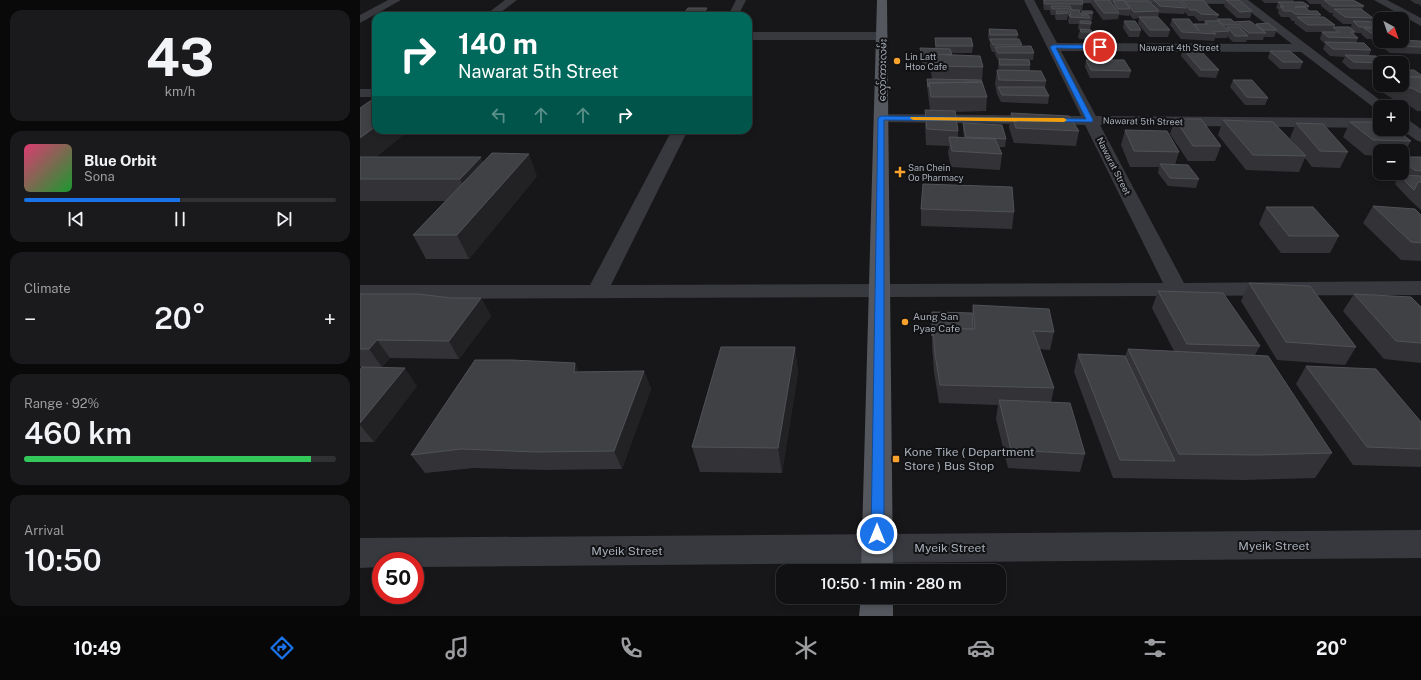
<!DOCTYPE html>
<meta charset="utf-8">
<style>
:root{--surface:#111113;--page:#1a1a1c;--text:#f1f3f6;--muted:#9c9da0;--line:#303133;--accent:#1a73e8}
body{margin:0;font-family:"Public Sans","Noto Sans Myanmar",sans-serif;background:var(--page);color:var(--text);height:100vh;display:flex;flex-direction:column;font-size:15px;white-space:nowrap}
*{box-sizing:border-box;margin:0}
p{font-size:13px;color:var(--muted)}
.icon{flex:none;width:22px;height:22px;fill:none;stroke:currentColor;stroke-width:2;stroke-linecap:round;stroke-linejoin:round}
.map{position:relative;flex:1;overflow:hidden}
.details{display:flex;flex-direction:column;gap:10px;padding:10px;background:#09090a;width:360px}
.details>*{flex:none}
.guide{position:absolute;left:12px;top:12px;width:380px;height:122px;border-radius:12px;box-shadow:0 2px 6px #0003,0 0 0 1px var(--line);background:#00695c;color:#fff;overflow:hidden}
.needle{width:26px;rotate:140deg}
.controls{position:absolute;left:1013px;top:12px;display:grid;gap:8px}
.controls a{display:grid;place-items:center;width:36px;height:36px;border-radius:8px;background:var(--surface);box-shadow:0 2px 6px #0003,0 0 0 1px var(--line);font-size:20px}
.speed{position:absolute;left:12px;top:552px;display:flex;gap:8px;font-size:20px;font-weight:700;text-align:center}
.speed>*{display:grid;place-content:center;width:52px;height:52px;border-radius:50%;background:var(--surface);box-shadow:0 2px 6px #0003,0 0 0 1px var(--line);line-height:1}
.speed .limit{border:6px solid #d22;background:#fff;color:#111}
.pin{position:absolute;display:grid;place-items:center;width:34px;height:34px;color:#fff;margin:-17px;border:2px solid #fff;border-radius:50%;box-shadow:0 1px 4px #0007}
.me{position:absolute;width:44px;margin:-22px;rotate:0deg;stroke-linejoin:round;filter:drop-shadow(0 0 3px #0008)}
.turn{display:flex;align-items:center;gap:14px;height:84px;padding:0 20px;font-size:18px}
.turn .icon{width:52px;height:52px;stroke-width:2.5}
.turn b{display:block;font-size:28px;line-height:34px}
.lanes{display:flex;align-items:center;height:38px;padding:0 20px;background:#0003;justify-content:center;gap:20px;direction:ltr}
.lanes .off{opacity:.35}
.big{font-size:30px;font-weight:600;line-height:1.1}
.details .tile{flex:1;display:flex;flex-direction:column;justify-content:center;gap:6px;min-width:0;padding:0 14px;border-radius:12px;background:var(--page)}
.details .dial{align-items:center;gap:0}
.dial b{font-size:52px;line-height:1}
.song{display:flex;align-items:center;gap:12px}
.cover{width:48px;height:48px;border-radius:6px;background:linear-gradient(135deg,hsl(340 70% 55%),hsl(130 70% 35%))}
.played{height:4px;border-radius:2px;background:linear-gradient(90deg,var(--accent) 50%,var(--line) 50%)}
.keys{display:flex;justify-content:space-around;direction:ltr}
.heat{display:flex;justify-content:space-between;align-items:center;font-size:22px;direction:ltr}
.charge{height:6px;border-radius:3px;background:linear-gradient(90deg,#34c759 92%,var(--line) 0)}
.trip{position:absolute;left:416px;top:564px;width:230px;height:40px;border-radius:12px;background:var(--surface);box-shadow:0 2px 6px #0003,0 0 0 1px var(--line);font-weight:600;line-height:40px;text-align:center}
.tab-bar{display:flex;height:64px;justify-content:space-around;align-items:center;background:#070708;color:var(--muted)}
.tab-bar .icon{width:28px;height:28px}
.tab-bar .on{color:var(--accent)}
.tab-bar b{font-size:18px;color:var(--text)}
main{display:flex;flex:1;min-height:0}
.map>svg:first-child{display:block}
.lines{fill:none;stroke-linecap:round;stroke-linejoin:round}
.minor{fill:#38393e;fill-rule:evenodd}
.major{fill:#54575d;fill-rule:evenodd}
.wall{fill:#333337}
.shaded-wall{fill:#222225}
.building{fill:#3f4145;stroke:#505257}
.route{fill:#1a73e8;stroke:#114b97}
.slow{fill:#f59e0b}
.poi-dot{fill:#fba22d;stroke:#121214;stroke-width:1.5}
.labels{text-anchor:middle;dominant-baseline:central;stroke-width:4;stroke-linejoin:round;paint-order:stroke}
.far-street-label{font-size:9px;fill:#a8afba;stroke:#121214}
.far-poi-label{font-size:9px;fill:#a8afba;stroke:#121214;text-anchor:start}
.street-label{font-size:10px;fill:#a8afba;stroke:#121214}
.poi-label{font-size:10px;fill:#a8afba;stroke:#121214;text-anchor:start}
.near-poi-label{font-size:12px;fill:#a8afba;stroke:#121214;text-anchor:start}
.near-street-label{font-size:12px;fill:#a8afba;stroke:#121214}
</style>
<main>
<section class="details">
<div class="tile dial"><b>43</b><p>km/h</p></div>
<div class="tile">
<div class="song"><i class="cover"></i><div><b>Blue Orbit</b><p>Sona</p></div></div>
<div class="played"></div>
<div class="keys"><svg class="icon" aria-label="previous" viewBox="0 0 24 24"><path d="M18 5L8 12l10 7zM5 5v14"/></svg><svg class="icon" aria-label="pause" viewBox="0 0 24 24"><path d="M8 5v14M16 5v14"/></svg><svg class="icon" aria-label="next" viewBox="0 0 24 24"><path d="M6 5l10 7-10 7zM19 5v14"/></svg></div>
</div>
<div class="tile"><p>Climate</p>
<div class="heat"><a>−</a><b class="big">20°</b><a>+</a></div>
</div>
<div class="tile"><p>Range · 92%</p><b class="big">460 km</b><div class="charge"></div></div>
<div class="tile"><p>Arrival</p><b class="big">10:50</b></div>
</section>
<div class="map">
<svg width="1061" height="616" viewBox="0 0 1061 616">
<rect width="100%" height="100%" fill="#171719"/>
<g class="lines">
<path class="minor" d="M28,0H41L0,23V15Z
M145,0H157L136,16H124Z
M376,0H386L378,16H368Z
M664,0H674L697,43L932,44L880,4L706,3L701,0H888L1029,107H1020V111L1017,110L941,52L701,51L736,116L1020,118V128L740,125L824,283L1061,281V295L0,299V285H230L312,130H328L251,285L803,283L725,125L521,122L516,121L514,118L516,115L521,114L721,116Z
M1014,0H1027L1061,18V26Z
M388,32H522L526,34L528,36L526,38L522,40H388Z
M0,89H16V97H0Z
M1042,118L1047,119L1061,129V142L1056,140L1041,129Z
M1061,530V558L55,567V561H21V567L0,568V538Z"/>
<path class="major" d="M517,0H527L533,571H501Z
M501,597H533V616H499Z"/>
</g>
<path class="wall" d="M683,0H708L723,4L722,11H719L721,15L722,11L733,13L732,20H729V21L731,24L730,30L732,32L731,39H719L718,36L720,30H719L718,27L719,24H709L708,21L709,17L708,15L707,20H696L695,17V15H691L690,12V10H684L683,4Z
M732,0H749L753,5V1L765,2V1L793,5L794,0L820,2L821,0H843L852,10L859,15L857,19L896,25V24L917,30L914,37H904L903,40H887L886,42H873L867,36V38H855L854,41L821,39L810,25L812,19L834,25V24H844L845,21H856H839L834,16H828L825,12L824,14L799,13L798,17L810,30L808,37H789L778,24L779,18L773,19L769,14V16L759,15L758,19L743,20L731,4Z
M866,0L892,11L890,18H877L864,6Z
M901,0H934L933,2L949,6L948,9L949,11L961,15L960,17L975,25L974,27L990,28L992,24H983L972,15L973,13H970L961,6V4H950L946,0H993L1004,6L1002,10L1013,18L1011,22H1020V40L1007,39L1001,34L1002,33H996L995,32L994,35L998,38L996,43L1011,50L1009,56L1025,63H1020V70L990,69L982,62L985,57L970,56L963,49L965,44L960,39L962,32H971H946L934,23L935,21H932L929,17H921L918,13L919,10L916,8L918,3H905Z
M1050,0H1061V6L1059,5L1060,4H1056Z
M764,21L781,30L779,37H769L763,28Z
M629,29L658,35L657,39L662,45L661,46L674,53L673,60H669L670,65V70L686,81L685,89L689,96L688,104L641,102L637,94L635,84L637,70H639L638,66L639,60H638L635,54V52H632L630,46V41H629L628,36Z
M1042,31L1045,34L1042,40Z
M575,38L613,46L612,53H591L592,55L623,67L622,81H621L627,97L626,111L595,112L598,131V138H604L603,131V123L646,139L645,147H639L642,154L640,170L591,167L588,153L589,146L566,145L565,125V110H570L567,86V79H572L570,66H563L560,55V48H575Z
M1024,41H1061V54L1030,53L1022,47Z
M823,49L859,70L856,78L839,77L821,56Z
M910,51L943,62L940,69H920L908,58Z
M726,60L771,71L769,78H730L725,67Z
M1061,75V111H1057L1044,102H1038L1022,92L1025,85H1042Z
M873,80L908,98L905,105H885L870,87Z
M0,108L49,130L16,157L123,162L177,176L109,259H66L53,235L85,201H0Z
M651,113L719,131L716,146L654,143L649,128Z
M815,119L861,146L855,161H828L810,134Z
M863,120L937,147L930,138L936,123L988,152L980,168L952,167L945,158L939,172L886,170L858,135Z
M990,122L1051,141L1042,156V151H1020V156L1005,155L983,137Z
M765,130L819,152L815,165L839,179L836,188L808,186L798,173L799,167H770L761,145Z
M1042,157H1061V210L1049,199L1035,184L1039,175H1045L1042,172Z
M1013,206L1061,215V261L1041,260L1003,223Z
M906,207L979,236L970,253H921L899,224Z
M561,209L654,212L652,229L561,226Z
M889,283L996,347L985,365L917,360L881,301Z
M798,291L900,346L895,355L972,453L955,478L883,480L753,478L714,372L718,354L765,356L768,349L814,351L792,308Z
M0,294L91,298H121L131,316L99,359L30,358L22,367L57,386L14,442H0V370L2,367H0Z
M994,294L1061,307V363L1024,359L983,311Z
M613,305L694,332L690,350L680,349L694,388L691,403L725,454L720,472L648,468L636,419L638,405L579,403L574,372L572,346V312L612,313Z
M435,347L438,372L422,473L340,472L332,447Z
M946,366L1061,449V467L993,465L936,384Z
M284,371L291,389L262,469L185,470L114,468L65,473L51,455L219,372Z"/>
<path class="shaded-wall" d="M347,8L348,14L347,16H341Z
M16,126V130H49L0,170V138Z
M169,154L177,176L109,259L97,235Z
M121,157L131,180L111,201L100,179Z
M121,298L131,316L99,359L89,341Z
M17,340L30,358L22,367L9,349Z
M435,347L438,372L422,473L418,448Z
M215,363L223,381L214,372Z
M45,368L57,386L14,442L0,425V423Z
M284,371L291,389L262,469L254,451Z"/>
<path class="building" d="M684,0H722L723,4H685Z
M734,0H749L759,13H744Z
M764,0L770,9H758L753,1Z
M794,0H819L826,8L800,6Z
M821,0H843L852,10L859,15L841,14L836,10H830Z
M866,0H879L892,11L880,12Z
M964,0H993L1004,6H972Z
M765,1H789L799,11L774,12Z
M918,2H943L949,6L935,7H945L949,11H957L961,15L935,14L931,11H924L920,6L924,7Z
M691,6H710L712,10H719L721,15H728L730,18L710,17L709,14L711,15L709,9H692Z
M328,8H347L341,16H322Z
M974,9H1001L1013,18L985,17Z
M696,11H708V13L697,14Z
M722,11H732L733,13L722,14Z
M779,17H798L810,30H790Z
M937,17H964L975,25H948Z
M812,19H829L839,31L834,24H847L845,21H858L869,31L853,32L856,34L822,32Z
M857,19H871L874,22L890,21L906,33H889L879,25H864Z
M720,21H731V24L720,23Z
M764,21H775L781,30H770Z
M993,21L1020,22V27H999Z
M908,23L917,30H903L896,24Z
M867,27H879L888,36H875Z
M973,27H989L995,32H991L998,38L968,37L962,32H979Z
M1004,28H1020V33H1011Z
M629,29L656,30L658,35H630Z
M720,29L731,30L732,32H721Z
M575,38H611L613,46H576Z
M630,39H659L662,45H633Z
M1042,40L1060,41H1061V47L1033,46L1026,41H1042Z
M965,42L1004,43L1011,50L973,49Z
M671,46L674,53H638L635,47Z
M560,48L590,49L592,55L570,54V59H563Z
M823,49H839L859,70H841Z
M910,51H930L943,62H923Z
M570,54L620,56L623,67L573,66Z
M985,55L1016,56L1025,63L994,62Z
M639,59L669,60L670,65H640Z
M726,60H764L771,71L731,70Z
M637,70L681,71L686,81L639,80Z
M1042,70H1054L1061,75V77H1042Z
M1042,77H1061V93L1052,88H1045L1041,85H1042Z
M567,79L621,80L622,82L569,83L568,87Z
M873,80H892L908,98L887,97Z
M622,82L627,97H571L569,83Z
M638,87H684L689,96L642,95Z
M16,97V126L0,138V108Z
M565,110L595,111L598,131L567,129Z
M651,113L709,116L719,131L656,128Z
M815,119H841L861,146H833Z
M863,120L913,122L946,156L893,155Z
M990,122H1020V129H1035L1051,141L1013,140Z
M603,123L642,125L646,139L606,137Z
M936,123L963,124L988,152L960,151Z
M765,130L807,131L819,152L774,151Z
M589,137L635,139L642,154L592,151Z
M132,153L169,154L97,235H53Z
M0,157H121L100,179H0Z
M1042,157H1061V171L1054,170L1042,160Z
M800,164L828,165L839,179L810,178Z
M1039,175L1061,176V182H1058L1054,190Z
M563,184L652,187L654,212L561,209Z
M1013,206L1055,209L1061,215V243L1051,242Z
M906,207H953L979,236H929Z
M889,283L950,286L996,347L926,342Z
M798,291L863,293L900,346L827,344Z
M0,294H58L91,298H121L89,341L17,340L9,349H0Z
M994,294L1051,297L1061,307V343L1036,341Z
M613,305L689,309L694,332L673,331L694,388L580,385L575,354L573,328L615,329Z
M572,312L612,313L613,329L573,328L572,336Z
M361,347H435L418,448L332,447Z
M768,349L908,356L972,453L898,455L819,454Z
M718,354L765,356L815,461L760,460Z
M115,360H152L215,363L214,372L284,371L254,451L175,452L101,449L51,455Z
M946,366L1016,369L1061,422V449L1007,447Z
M2,367L45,368L0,423V370Z
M639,400L710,403L725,454L651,450Z"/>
<path class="route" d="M693,45H740L743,47L740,49L696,48L733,120L732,122L524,120V534L522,538L517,539L513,538L511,534L518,118L521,116L726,119L690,47Z"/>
<path class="slow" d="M551,117L704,118L707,120L704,122L553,120L550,118Z"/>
<g class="poi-dot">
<circle cx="537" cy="61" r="4"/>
<path d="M538 166h4v4h4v4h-4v4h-4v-4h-4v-4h4z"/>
<circle cx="545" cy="322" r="4"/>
<rect x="532" y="455" width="8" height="8" rx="2"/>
</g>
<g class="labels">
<g class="far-street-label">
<text x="819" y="47">Nawarat 4th Street</text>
<text transform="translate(783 121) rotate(1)">Nawarat 5th Street</text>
<text transform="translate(754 166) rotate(63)">Nawarat Street</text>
</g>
<g class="far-poi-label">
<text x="545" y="56">Lin Latt<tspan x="545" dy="10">Htoo Cafe</tspan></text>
<text x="548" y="167">San Chein<tspan x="548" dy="10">Oo Pharmacy</tspan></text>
</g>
<g class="street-label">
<text transform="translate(522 70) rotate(-89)">လှော်ကားလမ်း</text>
</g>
<g class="poi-label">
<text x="553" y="316">Aung San<tspan x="553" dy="12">Pyae Cafe</tspan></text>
</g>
<g class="near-poi-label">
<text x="544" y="452">Kone Tike ( Department<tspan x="544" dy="14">Store ) Bus Stop</tspan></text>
</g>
<g class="near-street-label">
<text x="914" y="546">Myeik Street</text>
<text x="590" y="548">Myeik Street</text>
<text x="267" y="551">Myeik Street</text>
</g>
</g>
</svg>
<div class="controls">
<a><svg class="needle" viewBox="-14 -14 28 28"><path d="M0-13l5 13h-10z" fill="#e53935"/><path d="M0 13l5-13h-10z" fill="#9c9da0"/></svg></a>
<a><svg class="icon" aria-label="search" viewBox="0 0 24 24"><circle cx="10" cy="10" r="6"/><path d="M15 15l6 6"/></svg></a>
<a>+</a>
<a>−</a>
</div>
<div class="speed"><div class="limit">50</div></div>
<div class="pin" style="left:740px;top:47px;background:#d93025"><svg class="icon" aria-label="arrive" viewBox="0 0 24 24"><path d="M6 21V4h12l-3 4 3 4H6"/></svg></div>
<svg class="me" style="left:517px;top:534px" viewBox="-20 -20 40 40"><circle r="17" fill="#1a73e8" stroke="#fff" stroke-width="3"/><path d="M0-11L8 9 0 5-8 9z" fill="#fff"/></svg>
<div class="trip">10:50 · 1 min · 280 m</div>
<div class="guide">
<div class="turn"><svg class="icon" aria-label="right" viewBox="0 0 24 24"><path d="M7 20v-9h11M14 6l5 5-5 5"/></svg><div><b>140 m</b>Nawarat 5th Street</div></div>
<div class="lanes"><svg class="icon off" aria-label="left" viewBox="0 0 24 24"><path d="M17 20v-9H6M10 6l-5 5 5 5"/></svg><svg class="icon off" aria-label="ahead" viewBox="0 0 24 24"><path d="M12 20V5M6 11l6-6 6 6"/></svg><svg class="icon off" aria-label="ahead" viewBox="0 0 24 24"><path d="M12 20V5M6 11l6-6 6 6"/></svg><svg class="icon" aria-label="right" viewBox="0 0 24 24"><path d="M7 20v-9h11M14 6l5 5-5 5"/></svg></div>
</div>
</div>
</main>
<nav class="tab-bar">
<b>10:49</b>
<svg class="icon on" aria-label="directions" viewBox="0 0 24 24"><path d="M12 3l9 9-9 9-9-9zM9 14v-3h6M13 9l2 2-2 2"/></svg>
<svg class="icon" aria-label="music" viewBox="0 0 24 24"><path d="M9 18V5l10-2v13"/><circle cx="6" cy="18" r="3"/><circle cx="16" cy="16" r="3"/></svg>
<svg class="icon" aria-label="phone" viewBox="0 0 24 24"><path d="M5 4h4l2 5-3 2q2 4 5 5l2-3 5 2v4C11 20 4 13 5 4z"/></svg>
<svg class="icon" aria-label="climate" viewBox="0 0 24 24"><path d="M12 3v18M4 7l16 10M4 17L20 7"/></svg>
<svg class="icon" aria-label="car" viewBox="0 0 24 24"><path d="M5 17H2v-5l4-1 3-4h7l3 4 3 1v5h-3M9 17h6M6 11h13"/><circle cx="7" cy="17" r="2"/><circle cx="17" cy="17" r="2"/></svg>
<svg class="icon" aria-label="filters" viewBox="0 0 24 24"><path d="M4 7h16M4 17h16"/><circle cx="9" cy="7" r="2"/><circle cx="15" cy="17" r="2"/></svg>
<b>20°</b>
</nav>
